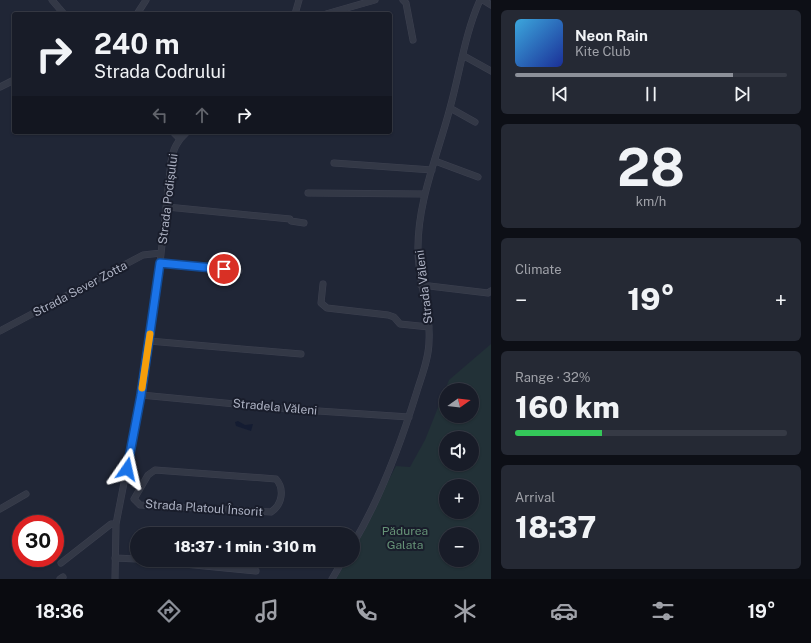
<!DOCTYPE html>
<meta charset="utf-8">
<style>
:root{--surface:#181c28;--page:#252934;--text:#f1f3f6;--muted:#9fa1a8;--line:#363a45;--accent:#8c9099}
body{margin:0;font-family:"Public Sans",sans-serif;background:var(--page);color:var(--text);height:100vh;display:flex;flex-direction:column;font-size:15px;white-space:nowrap}
*{box-sizing:border-box;margin:0}
p{font-size:13px;color:var(--muted)}
.icon{flex:none;width:22px;height:22px;fill:none;stroke:currentColor;stroke-width:2;stroke-linecap:round;stroke-linejoin:round}
.map{position:relative;flex:1;overflow:hidden}
.sheet{display:flex;flex-direction:column;gap:10px;padding:10px;background:#0d0f16;width:320px}
.sheet>*{flex:none}
.hud{position:absolute;left:12px;top:12px;width:380px;height:122px;border-radius:4px;box-shadow:0 1px 3px #0004,0 0 0 1px var(--line);background:#181c28;color:var(--text);overflow:hidden}
.needle{width:26px;rotate:76deg}
.buttons{position:absolute;left:439px;top:383px;display:grid;gap:8px}
.buttons a{display:grid;place-items:center;width:40px;height:40px;border-radius:50%;background:var(--surface);box-shadow:0 1px 3px #0004,0 0 0 1px var(--line);font-size:20px}
.speed{position:absolute;left:12px;top:515px;display:flex;gap:8px;font-size:20px;font-weight:700;text-align:center}
.speed>*{display:grid;place-content:center;width:52px;height:52px;border-radius:50%;background:var(--surface);box-shadow:0 1px 3px #0004,0 0 0 1px var(--line);line-height:1}
.speed .limit{border:6px solid #d22;background:#fff;color:#111}
.pin{position:absolute;display:grid;place-items:center;width:34px;height:34px;color:#fff;margin:-17px;border:2px solid #fff;border-radius:50%;box-shadow:0 1px 4px #0007}
.me{position:absolute;width:44px;margin:-22px;rotate:11deg;stroke-linejoin:round;filter:drop-shadow(0 0 3px #0008)}
.turn{display:flex;align-items:center;gap:14px;height:84px;padding:0 16px;font-size:18px}
.turn .icon{width:52px;height:52px;stroke-width:2.5}
.turn b{display:block;font-size:28px;line-height:34px}
.lanes{display:flex;align-items:center;height:38px;padding:0 16px;background:#0003;justify-content:center;gap:20px;direction:ltr}
.lanes .off{opacity:.35}
.big{font-size:30px;font-weight:800;line-height:1.1}
.sheet .widget{flex:1;display:flex;flex-direction:column;justify-content:center;gap:6px;min-width:0;padding:0 14px;border-radius:6px;background:var(--page)}
.sheet .dial{align-items:center;gap:0}
.dial b{font-size:52px;line-height:1}
.song{display:flex;align-items:center;gap:12px}
.cover{width:48px;height:48px;border-radius:6px;background:linear-gradient(135deg,hsl(200 70% 55%),hsl(230 70% 35%))}
.played{height:4px;border-radius:2px;background:linear-gradient(90deg,var(--accent) 80%,var(--line) 80%)}
.keys{display:flex;justify-content:space-around;direction:ltr}
.heat{display:flex;justify-content:space-between;align-items:center;font-size:22px;direction:ltr}
.charge{height:6px;border-radius:3px;background:linear-gradient(90deg,#34c759 32%,var(--line) 0)}
.trip{position:absolute;left:130px;top:527px;width:230px;height:40px;border-radius:20px;background:var(--surface);box-shadow:0 1px 3px #0004,0 0 0 1px var(--line);font-weight:800;line-height:40px;text-align:center}
.menu{display:flex;height:64px;justify-content:space-around;align-items:center;background:#0a0b10;color:var(--muted)}
.menu .icon{width:28px;height:28px}
.menu .on{color:var(--accent)}
.menu b{font-size:18px;color:var(--text)}
main{display:flex;flex:1;min-height:0}
.map>svg:first-child{display:block}
.green{fill:#223137;fill-rule:evenodd}
.water{fill:#141c32}
.lines{fill:none;stroke-linecap:round;stroke-linejoin:round}
.minor-casing{stroke:#3d4150;stroke-width:7}
.minor{stroke:#333846;stroke-width:6}
.route-casing{stroke:#114b97;stroke-width:10}
.route{stroke:#1a73e8;stroke-width:7}
.slow{stroke:#f59e0b;stroke-width:7}
.labels{text-anchor:middle;dominant-baseline:central;stroke-width:4;stroke-linejoin:round;paint-order:stroke}
.street-label{font-size:12px;fill:#adb2c3;stroke:#191d2b}
.park-label{font-size:12px;fill:#669377;stroke:#191d2b}
</style>
<main>
<div class="map">
<svg width="491" height="579" viewBox="0 0 491 579">
<rect width="100%" height="100%" fill="#202636"/>
<path class="green" d="M491,344V579H336L347,560H353V549L396,466L410,467L425,440L449,380ZM446,390H472V416H446ZM446,438H472V464H446ZM446,486H472V512H446ZM446,534H472V560H446Z"/>
<path class="water" d="M238,421L245,425L253,424L251,431L236,426L235,422Z"/>
<g class="lines">
<defs>
<path id="minor" d="M52,0L64,14
M403,0L406,3L413,40
M483,0L491,5
M137,14L146,0
M295,14L299,0
M326,14L375,0
M464,56L491,71
M0,87L14,80
M450,108L475,122
M173,132L180,139
M435,161L478,177
M334,163L432,170
M308,193L425,194
M167,207L290,219L291,221L304,223
M160,263L239,271
M323,284L321,303L327,308L388,315L394,317L400,324L429,327
M421,285L488,293L491,291
M0,331L143,255L161,253
M149,341L301,354
M141,395L288,409L409,417
M155,470L276,479C285,489 282,505 271,512L140,505L134,499L148,475Z
M0,509L26,494
M353,544C381,497 401,443 417,391C422,375 429,358 429,341C431,311 418,282 418,251C417,202 438,154 450,108C460,72 465,33 480,0
M115,558L137,559
M143,560L256,571
M61,563L111,524H116
M60,579L63,577
M115,579L116,524L141,395L160,263L171,162C173,149 177,141 187,132
M332,579L343,560"/>
</defs>
<use href="#minor" class="minor-casing"/>
<use href="#minor" class="minor"/>
</g>
<g class="lines">
<defs>
<path id="route" d="M127,469L141,395L160,263L224,269"/>
</defs>
<use href="#route" class="route-casing"/>
<use href="#route" class="route"/>
<path class="slow" d="M142,388L150,334"/>
</g>
<g class="labels">
<g class="street-label">
<text transform="translate(168 199) rotate(-83)">Strada Podișului</text>
<text transform="translate(424 287) rotate(-97)">Strada Văleni</text>
<text transform="translate(80 289) rotate(-28)">Strada Sever Zotta</text>
<text transform="translate(275 407) rotate(5)">Stradela Văleni</text>
<text transform="translate(204 508) rotate(4)">Strada Platoul Însorit</text>
</g>
<g class="park-label">
<text x="405" y="531">Pădurea<tspan x="405" dy="14">Galata</tspan></text>
</g>
</g>
</svg>
<div class="buttons">
<a><svg class="needle" viewBox="-14 -14 28 28"><path d="M0-13l5 13h-10z" fill="#e53935"/><path d="M0 13l5-13h-10z" fill="#9fa1a8"/></svg></a>
<a><svg class="icon" aria-label="sound" viewBox="0 0 24 24"><path d="M4 9h4l5-4v14l-5-4H4zM17 9q2 3 0 6"/></svg></a>
<a>+</a>
<a>−</a>
</div>
<div class="speed"><div class="limit">30</div></div>
<div class="pin" style="left:224px;top:269px;background:#d93025"><svg class="icon" aria-label="arrive" viewBox="0 0 24 24"><path d="M6 21V4h12l-3 4 3 4H6"/></svg></div>
<svg class="me" style="left:127px;top:469px" viewBox="-20 -20 40 40"><path d="M0-17L14 15 0 8-14 15z" fill="#1a73e8" stroke="#fff" stroke-width="4"/></svg>
<div class="trip">18:37 · 1 min · 310 m</div>
<div class="hud">
<div class="turn"><svg class="icon" aria-label="right" viewBox="0 0 24 24"><path d="M7 20v-9h11M14 6l5 5-5 5"/></svg><div><b>240 m</b>Strada Codrului</div></div>
<div class="lanes"><svg class="icon off" aria-label="left" viewBox="0 0 24 24"><path d="M17 20v-9H6M10 6l-5 5 5 5"/></svg><svg class="icon off" aria-label="ahead" viewBox="0 0 24 24"><path d="M12 20V5M6 11l6-6 6 6"/></svg><svg class="icon" aria-label="right" viewBox="0 0 24 24"><path d="M7 20v-9h11M14 6l5 5-5 5"/></svg></div>
</div>
</div>
<section class="sheet">
<div class="widget">
<div class="song"><i class="cover"></i><div><b>Neon Rain</b><p>Kite Club</p></div></div>
<div class="played"></div>
<div class="keys"><svg class="icon" aria-label="previous" viewBox="0 0 24 24"><path d="M18 5L8 12l10 7zM5 5v14"/></svg><svg class="icon" aria-label="pause" viewBox="0 0 24 24"><path d="M8 5v14M16 5v14"/></svg><svg class="icon" aria-label="next" viewBox="0 0 24 24"><path d="M6 5l10 7-10 7zM19 5v14"/></svg></div>
</div>
<div class="widget dial"><b>28</b><p>km/h</p></div>
<div class="widget"><p>Climate</p>
<div class="heat"><a>−</a><b class="big">19°</b><a>+</a></div>
</div>
<div class="widget"><p>Range · 32%</p><b class="big">160 km</b><div class="charge"></div></div>
<div class="widget"><p>Arrival</p><b class="big">18:37</b></div>
</section>
</main>
<nav class="menu">
<b>18:36</b>
<svg class="icon on" aria-label="directions" viewBox="0 0 24 24"><path d="M12 3l9 9-9 9-9-9zM9 14v-3h6M13 9l2 2-2 2"/></svg>
<svg class="icon" aria-label="music" viewBox="0 0 24 24"><path d="M9 18V5l10-2v13"/><circle cx="6" cy="18" r="3"/><circle cx="16" cy="16" r="3"/></svg>
<svg class="icon" aria-label="phone" viewBox="0 0 24 24"><path d="M5 4h4l2 5-3 2q2 4 5 5l2-3 5 2v4C11 20 4 13 5 4z"/></svg>
<svg class="icon" aria-label="climate" viewBox="0 0 24 24"><path d="M12 3v18M4 7l16 10M4 17L20 7"/></svg>
<svg class="icon" aria-label="car" viewBox="0 0 24 24"><path d="M5 17H2v-5l4-1 3-4h7l3 4 3 1v5h-3M9 17h6M6 11h13"/><circle cx="7" cy="17" r="2"/><circle cx="17" cy="17" r="2"/></svg>
<svg class="icon" aria-label="filters" viewBox="0 0 24 24"><path d="M4 7h16M4 17h16"/><circle cx="9" cy="7" r="2"/><circle cx="15" cy="17" r="2"/></svg>
<b>19°</b>
</nav>
